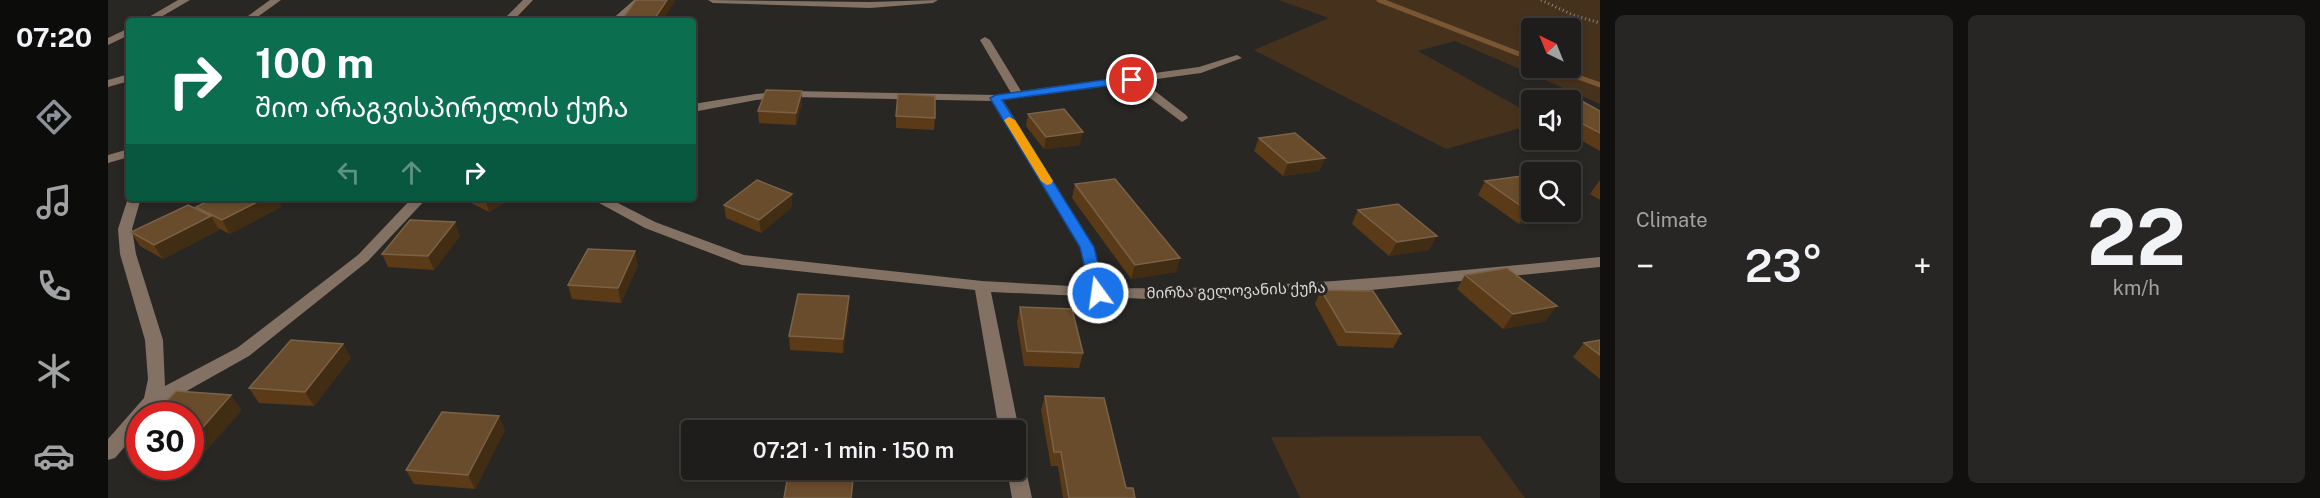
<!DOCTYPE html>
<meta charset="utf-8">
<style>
:root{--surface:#1f1d1b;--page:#272624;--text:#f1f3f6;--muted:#a1a2a3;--line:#3c3b3a;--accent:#8c9099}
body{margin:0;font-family:"Public Sans","Noto Sans Georgian",sans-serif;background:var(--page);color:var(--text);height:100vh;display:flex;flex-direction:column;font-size:22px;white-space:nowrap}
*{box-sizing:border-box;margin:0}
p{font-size:20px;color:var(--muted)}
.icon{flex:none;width:33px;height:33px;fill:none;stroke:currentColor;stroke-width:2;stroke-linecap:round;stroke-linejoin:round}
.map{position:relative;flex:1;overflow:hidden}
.side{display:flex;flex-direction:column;gap:15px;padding:15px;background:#11100f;width:720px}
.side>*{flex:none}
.hud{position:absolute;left:18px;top:18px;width:570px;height:183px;border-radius:6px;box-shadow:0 3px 9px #0003,0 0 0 2px var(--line);background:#0b6e4f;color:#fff;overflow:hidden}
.needle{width:39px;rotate:317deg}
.fabs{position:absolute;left:1413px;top:18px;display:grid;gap:12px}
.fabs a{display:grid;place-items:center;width:60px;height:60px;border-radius:6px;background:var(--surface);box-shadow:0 3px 9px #0003,0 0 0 2px var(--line);font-size:30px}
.speed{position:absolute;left:18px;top:402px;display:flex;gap:12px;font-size:30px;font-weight:700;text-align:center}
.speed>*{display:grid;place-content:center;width:78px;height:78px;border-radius:50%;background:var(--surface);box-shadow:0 3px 9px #0003,0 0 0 2px var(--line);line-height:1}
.speed .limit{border:9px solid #d22;background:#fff;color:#111}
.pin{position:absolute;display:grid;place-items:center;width:51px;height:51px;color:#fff;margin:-26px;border:3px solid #fff;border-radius:50%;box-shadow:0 2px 6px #0007}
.me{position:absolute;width:66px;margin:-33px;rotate:346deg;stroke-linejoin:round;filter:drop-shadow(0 0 4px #0008)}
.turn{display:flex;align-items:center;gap:21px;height:126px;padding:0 30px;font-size:27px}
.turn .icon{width:78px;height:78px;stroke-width:2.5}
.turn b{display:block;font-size:42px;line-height:51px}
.lanes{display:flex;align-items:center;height:57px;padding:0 30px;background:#0003;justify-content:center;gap:30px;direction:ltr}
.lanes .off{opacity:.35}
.big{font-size:45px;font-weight:600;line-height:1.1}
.side .widget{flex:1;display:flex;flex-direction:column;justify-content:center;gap:9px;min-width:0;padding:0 21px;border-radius:9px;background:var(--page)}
.side .dial{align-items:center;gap:0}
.dial b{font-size:78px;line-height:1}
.heat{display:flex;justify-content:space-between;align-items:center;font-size:33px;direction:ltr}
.side .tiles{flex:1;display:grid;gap:15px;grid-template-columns:repeat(2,1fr)}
.trip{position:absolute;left:573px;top:420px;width:345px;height:60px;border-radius:6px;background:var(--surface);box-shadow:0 3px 9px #0003,0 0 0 2px var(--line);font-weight:600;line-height:60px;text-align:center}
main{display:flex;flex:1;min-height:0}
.dock{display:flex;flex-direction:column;width:108px;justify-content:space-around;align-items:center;background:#0c0c0b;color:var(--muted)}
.dock .icon{width:42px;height:42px}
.dock .active{color:var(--accent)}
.dock b{font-size:27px;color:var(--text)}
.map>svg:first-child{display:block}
.green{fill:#46311c;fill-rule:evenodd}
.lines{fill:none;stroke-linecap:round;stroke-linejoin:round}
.stream{stroke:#7a5632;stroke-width:5}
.path{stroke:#898784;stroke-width:3;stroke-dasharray:1 3;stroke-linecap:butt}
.minor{fill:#837263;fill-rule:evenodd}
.wall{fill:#5b3b17}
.shaded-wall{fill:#412c14}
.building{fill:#694c2c;stroke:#7b6247;stroke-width:1.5}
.route{fill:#1a73e8;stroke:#114b97;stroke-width:1.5}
.slow{fill:#f59e0b}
.labels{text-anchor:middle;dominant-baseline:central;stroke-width:6;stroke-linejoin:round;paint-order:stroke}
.street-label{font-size:15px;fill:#dcdad8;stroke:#292724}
</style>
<main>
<nav class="dock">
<b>07:20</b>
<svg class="icon active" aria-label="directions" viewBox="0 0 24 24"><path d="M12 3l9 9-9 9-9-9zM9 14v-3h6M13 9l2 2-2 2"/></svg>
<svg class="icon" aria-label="music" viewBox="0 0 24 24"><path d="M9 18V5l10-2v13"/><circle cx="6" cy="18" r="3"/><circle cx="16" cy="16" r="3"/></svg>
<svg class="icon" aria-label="phone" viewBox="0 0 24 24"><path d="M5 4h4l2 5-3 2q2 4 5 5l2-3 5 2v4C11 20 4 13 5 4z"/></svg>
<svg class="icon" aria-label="climate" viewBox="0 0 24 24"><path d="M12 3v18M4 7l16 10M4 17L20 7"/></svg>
<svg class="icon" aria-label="car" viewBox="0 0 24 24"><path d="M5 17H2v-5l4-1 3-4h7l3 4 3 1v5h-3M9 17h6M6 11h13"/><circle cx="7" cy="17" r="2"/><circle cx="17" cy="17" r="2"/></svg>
</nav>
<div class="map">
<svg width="1492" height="498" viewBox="0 0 1492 498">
<rect width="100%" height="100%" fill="#292724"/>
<path class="green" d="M1171,0H1492V104L1347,41L1310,51L1423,114V125L1338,149L1146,50L1221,18ZM1424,28H1462V68H1424Z
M1372,436L1417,498H1192L1163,437Z"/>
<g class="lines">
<path class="stream" d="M1271,0L1424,59
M1445,68L1492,85"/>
<path class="path" d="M1433,0L1465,15L1492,23"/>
<path class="minor" d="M70,0H82L46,21H34Z
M162,0H173L144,21H133Z
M415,0H425L405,21H394Z
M526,0H537L513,21H502Z
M600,0L762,2L830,0L825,3L762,8L605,3Z
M21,28V35L0,45V38Z
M877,37L882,40L913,91L1091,67L1129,55L1134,58L1093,73L1034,81L1078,115L1080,118L1074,122L1022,83L895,100L986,247L997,288C1162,291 1327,273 1492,257V267L1263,290L1040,299L883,292L911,430L908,435V430H891L867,290L634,265L537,228L482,198H500L547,222L636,255L874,281L981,287L972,247L884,101L684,97L648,100L585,112V104L648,94L684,91L888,95L903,93L872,40Z
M21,74V81L0,87V80Z
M21,149V157L0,163V155Z
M21,195V198H33L24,229L28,254L55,340L57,386L129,348L250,255L304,198H319L260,261L141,356L52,406L43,416H32V429L7,458L0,460V439L36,398L40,379L37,340L12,254L10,229Z
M908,455L915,457L924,498H904L899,470H908Z"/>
</g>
<path class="wall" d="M694,91V104L688,125L651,123L650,111Z
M1462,100L1492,111V151L1462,134Z
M920,114L972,145L936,149L918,126Z
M788,116L827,118L826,130L788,128Z
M1151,138L1217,158L1211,171L1175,176L1146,151Z
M1377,181L1424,212H1452L1448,218L1411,224L1370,195Z
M1491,181H1492V200L1482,194Z
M967,184L1072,258L1068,272L1023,279L964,198Z
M106,198H168L173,207L122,234L110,228L111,230L55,259L32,246L23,232L89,209L88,207Z
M353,198H405L381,212Z
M616,205L684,207L653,233L618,218Z
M1250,210L1321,250L1281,256L1244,224Z
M352,236L326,270L280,267L274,254Z
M530,265L513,303L464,299L460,285Z
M1357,275L1438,321L1395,329L1349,289Z
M1213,290L1293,334L1285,348L1230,346L1207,304Z
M912,307L975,353L971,368L916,366L909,322Z
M741,311L735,353L682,350L681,336Z
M1492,340V379L1465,357L1476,343Z
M235,344L243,358L206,406L151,403L141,388Z
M937,396L1018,488L1027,498H955L950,466H943L933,410Z
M32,430V461H29L16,446Z
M397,430L367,489L306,484L298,470Z"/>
<path class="shaded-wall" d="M559,0H568L554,21H545Z
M694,91V104L688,125V113Z
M975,132L972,145L936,149L938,137Z
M588,156L590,170L585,173V158Z
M1217,158L1211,171L1175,176L1180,163Z
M684,194V207L653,233L651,220Z
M157,198H168L173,207L122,234L114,220Z
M378,198H405L381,212L377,199Z
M1419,210H1424V212H1452L1448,218L1411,224Z
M103,216L111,230L55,259L46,245Z
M347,222L352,236L326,270L320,256Z
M1329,236L1321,250L1281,256L1289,242Z
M527,251L530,265L513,303L510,288Z
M1072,258L1068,272L1023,279L1027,265Z
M741,296V311L735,353V339Z
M1449,306L1438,321L1395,329L1405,314Z
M235,344L243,358L206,406L197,392Z
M123,395L134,410L86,465L82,460V442Z
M391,416L397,430L367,489L360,475Z"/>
<path class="building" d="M528,0H559L545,21H513Z
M1452,89L1492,111V133L1462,117V100H1446Z
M658,90L694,91L688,113L650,111Z
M790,94L827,96V118L788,116Z
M956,109L975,132L938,137L920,114Z
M1187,133L1217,158L1180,163L1151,138Z
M1414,176L1424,182V210H1419L1377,181Z
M1007,179L1072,258L1027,265L967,184Z
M649,180L684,194L651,220L616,205Z
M106,198H157L114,220L88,207Z
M1290,204L1329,236L1289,242L1250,210Z
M80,205L103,216L46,245L23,232Z
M302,220L347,222L320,256L274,254Z
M480,249L527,251L510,288L460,285Z
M1399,268L1449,306L1405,314L1357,275Z
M1213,290L1265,291L1293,334L1238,332Z
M690,294L741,296L735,339L681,336Z
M912,307L964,309L975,353L919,351Z
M183,340L235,344L197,392L141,388Z
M1492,340V355L1476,343Z
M68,391L123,395L82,442V416H45Z
M937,396L996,398L1018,488H1025L1027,498H961L953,452H946Z
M334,412L391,416L360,475L298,470Z
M32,430V447L16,446Z
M680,475L745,480L743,498H676Z"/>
<path class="route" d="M1024,76L1029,80L1027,82L894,100L986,247L997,293L990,298L983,293L972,247L882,98L888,95Z"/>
<path class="slow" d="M901,117L907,120L945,181L943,184L939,185L933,181L896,120Z"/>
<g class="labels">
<g class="street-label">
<text transform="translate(1128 290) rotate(-2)">მირზა გელოვანის ქუჩა</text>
</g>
</g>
</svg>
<div class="fabs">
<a><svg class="needle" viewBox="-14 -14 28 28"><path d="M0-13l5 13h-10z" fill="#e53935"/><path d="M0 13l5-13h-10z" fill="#a1a2a3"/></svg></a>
<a><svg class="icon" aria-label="sound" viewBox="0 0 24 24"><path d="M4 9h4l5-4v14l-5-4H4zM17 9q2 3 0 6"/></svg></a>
<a><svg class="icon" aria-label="search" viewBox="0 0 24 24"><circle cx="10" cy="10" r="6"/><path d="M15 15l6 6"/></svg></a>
</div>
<div class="speed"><div class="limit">30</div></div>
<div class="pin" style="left:1024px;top:80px;background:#d93025"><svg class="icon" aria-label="arrive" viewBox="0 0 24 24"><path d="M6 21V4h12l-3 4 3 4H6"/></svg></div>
<svg class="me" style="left:990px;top:293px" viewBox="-20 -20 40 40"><circle r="17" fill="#1a73e8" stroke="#fff" stroke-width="3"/><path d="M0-11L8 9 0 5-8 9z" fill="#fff"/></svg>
<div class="trip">07:21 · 1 min · 150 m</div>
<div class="hud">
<div class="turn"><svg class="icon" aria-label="right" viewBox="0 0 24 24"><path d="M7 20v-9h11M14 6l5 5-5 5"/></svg><div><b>100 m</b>შიო არაგვისპირელის ქუჩა</div></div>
<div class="lanes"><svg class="icon off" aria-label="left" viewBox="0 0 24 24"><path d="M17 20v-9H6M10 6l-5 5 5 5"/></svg><svg class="icon off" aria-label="ahead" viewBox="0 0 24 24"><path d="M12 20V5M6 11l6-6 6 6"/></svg><svg class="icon" aria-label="right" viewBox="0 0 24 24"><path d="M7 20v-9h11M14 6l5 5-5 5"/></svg></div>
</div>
</div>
<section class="side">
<div class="tiles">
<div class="widget"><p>Climate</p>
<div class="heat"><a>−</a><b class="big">23°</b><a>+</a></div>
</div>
<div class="widget dial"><b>22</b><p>km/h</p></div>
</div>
</section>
</main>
